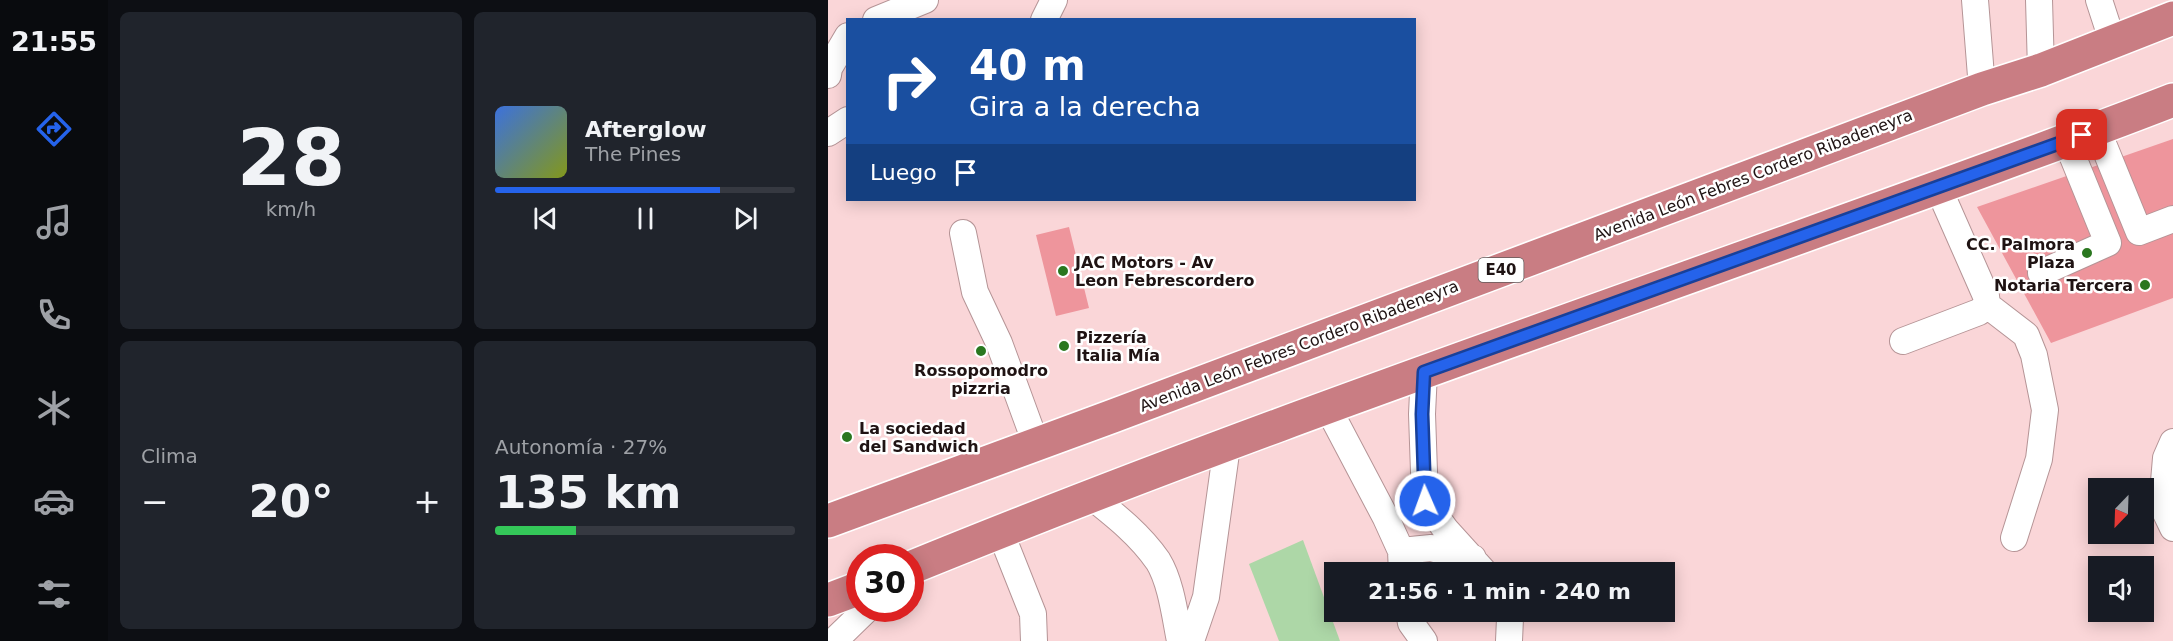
<!DOCTYPE html>
<html lang="es">
<meta charset="utf-8">
<style>
:root{--surface:#171b24;--page:#20242c;--text:#f1f3f6;--muted:#9ea1a6;--line:#363941;--accent:#2563eb}
body{margin:0;font-family:"DejaVu Sans",sans-serif;background:var(--page);color:var(--text);height:100vh;display:flex;flex-direction:column;font-size:22px;white-space:nowrap}
*{box-sizing:border-box;margin:0}
p{font-size:20px;color:var(--muted)}
.icon{flex:none;width:33px;height:33px;fill:none;stroke:currentColor;stroke-width:2;stroke-linecap:round;stroke-linejoin:round}
.map{position:relative;flex:1;overflow:hidden}
.panel{display:flex;flex-direction:column;gap:12px;padding:12px;background:#0d0f14;width:720px}
.panel>*{flex:none}
.banner{position:absolute;left:18px;top:18px;width:570px;height:183px;border-radius:0px;box-shadow:0 3px 15px #0003;background:#1a4fa0;color:#fff;overflow:hidden}
.needle{width:39px;rotate:203deg}
.controls{position:absolute;left:1260px;top:478px;display:grid;gap:12px}
.controls a{display:grid;place-items:center;width:66px;height:66px;border-radius:0px;background:var(--surface);box-shadow:0 3px 15px #0003;font-size:30px}
.speed{position:absolute;left:18px;top:544px;display:flex;gap:12px;font-size:30px;font-weight:700;text-align:center}
.speed>*{display:grid;place-content:center;width:78px;height:78px;border-radius:50%;background:var(--surface);box-shadow:0 3px 15px #0003;line-height:1}
.speed .limit{border:9px solid #d22;background:#fff;color:#111}
.pin{position:absolute;display:grid;place-items:center;width:51px;height:51px;color:#fff;margin:-26px;border-radius:12px;box-shadow:0 3px 9px #0006}
.me{position:absolute;width:66px;margin:-33px;rotate:358deg;stroke-linejoin:round;filter:drop-shadow(0 0 4px #0008)}
.turn{display:flex;align-items:center;gap:21px;height:126px;padding:0 24px;font-size:27px}
.turn .icon{width:78px;height:78px;stroke-width:2.5}
.turn b{display:block;font-size:42px;line-height:51px}
.then{display:flex;align-items:center;height:57px;padding:0 24px;background:#0003;gap:12px;font-size:22px}
.big{font-size:45px;font-weight:700;line-height:1.1}
.panel .card{flex:1;display:flex;flex-direction:column;justify-content:center;gap:9px;min-width:0;padding:0 21px;border-radius:9px;background:var(--page)}
.panel .dial{align-items:center;gap:0}
.dial b{font-size:78px;line-height:1}
.song{display:flex;align-items:center;gap:18px}
.cover{width:72px;height:72px;border-radius:9px;background:linear-gradient(135deg,hsl(220 70% 55%),hsl(70 70% 35%))}
.played{height:6px;border-radius:3px;background:linear-gradient(90deg,var(--accent) 75%,var(--line) 75%)}
.keys{display:flex;justify-content:space-around;direction:ltr}
.heat{display:flex;justify-content:space-between;align-items:center;font-size:33px;direction:ltr}
.charge{height:9px;border-radius:4px;background:linear-gradient(90deg,#34c759 27%,var(--line) 0)}
.panel .tiles{flex:1;display:grid;gap:12px;grid-template-columns:repeat(2,1fr)}
.trip{position:absolute;left:496px;top:562px;width:351px;height:60px;border-radius:0px;background:var(--surface);box-shadow:0 3px 15px #0003;font-weight:700;line-height:60px;text-align:center}
main{display:flex;flex:1;min-height:0}
.dock{display:flex;flex-direction:column;width:108px;justify-content:space-around;align-items:center;background:#090b0e;color:var(--muted)}
.dock .icon{width:42px;height:42px}
.dock .on{color:var(--accent)}
.dock b{font-size:27px;color:var(--text)}
.map>svg:first-child{display:block}
.green{fill:#add7a7}
.building{fill:#ee959c}
.lines{fill:none;stroke-linecap:round;stroke-linejoin:round}
.minor-casing{stroke:#b59496;stroke-width:28}
.highway-casing{stroke:#fff;stroke-width:36}
.minor{stroke:#fff;stroke-width:26}
.highway{stroke:#c97d83;stroke-width:33}
.route-casing{stroke:#184099;stroke-width:15}
.route{stroke:#2563eb;stroke-width:10}
.poi-dot{fill:#2a771f;stroke:#fff;stroke-width:2}
.labels{text-anchor:middle;dominant-baseline:central;stroke-width:5;stroke-linejoin:round;paint-order:stroke}
.shield{fill:#fff;stroke:#625a5a;stroke-width:1.5}
.shield-label{font-size:15px;font-weight:bold;fill:#1f1313}
.street-label{font-size:16px;fill:#1f1313;stroke:#fff}
.poi-label{font-size:16px;font-weight:bold;fill:#1f1313;stroke:#fff;text-anchor:start}
</style>
<main>
<nav class="dock">
<b>21:55</b>
<svg class="icon on" aria-label="directions" viewBox="0 0 24 24"><path d="M12 3l9 9-9 9-9-9zM9 14v-3h6M13 9l2 2-2 2"/></svg>
<svg class="icon" aria-label="music" viewBox="0 0 24 24"><path d="M9 18V5l10-2v13"/><circle cx="6" cy="18" r="3"/><circle cx="16" cy="16" r="3"/></svg>
<svg class="icon" aria-label="phone" viewBox="0 0 24 24"><path d="M5 4h4l2 5-3 2q2 4 5 5l2-3 5 2v4C11 20 4 13 5 4z"/></svg>
<svg class="icon" aria-label="climate" viewBox="0 0 24 24"><path d="M12 3v18M4 7l16 10M4 17L20 7"/></svg>
<svg class="icon" aria-label="car" viewBox="0 0 24 24"><path d="M5 17H2v-5l4-1 3-4h7l3 4 3 1v5h-3M9 17h6M6 11h13"/><circle cx="7" cy="17" r="2"/><circle cx="17" cy="17" r="2"/></svg>
<svg class="icon" aria-label="filters" viewBox="0 0 24 24"><path d="M4 7h16M4 17h16"/><circle cx="9" cy="7" r="2"/><circle cx="15" cy="17" r="2"/></svg>
</nav>
<section class="panel">
<div class="tiles">
<div class="card dial"><b>28</b><p>km/h</p></div>
<div class="card">
<div class="song"><i class="cover"></i><div><b>Afterglow</b><p>The Pines</p></div></div>
<div class="played"></div>
<div class="keys"><svg class="icon" aria-label="previous" viewBox="0 0 24 24"><path d="M18 5L8 12l10 7zM5 5v14"/></svg><svg class="icon" aria-label="pause" viewBox="0 0 24 24"><path d="M8 5v14M16 5v14"/></svg><svg class="icon" aria-label="next" viewBox="0 0 24 24"><path d="M6 5l10 7-10 7zM19 5v14"/></svg></div>
</div>
<div class="card"><p>Clima</p>
<div class="heat"><a>−</a><b class="big">20°</b><a>+</a></div>
</div>
<div class="card"><p>Autonomía · 27%</p><b class="big">135 km</b><div class="charge"></div></div>
</div>
</section>
<div class="map">
<svg width="1345" height="641" viewBox="0 0 1345 641">
<rect width="100%" height="100%" fill="#fad6d8"/>
<path class="green" d="M475,540L512,641H451L421,564Z"/>
<path class="building" d="M1345,139V298L1223,343L1149,207Z
M241,227L261,308L228,316L208,235Z"/>
<g class="lines">
<defs>
<path id="minor" d="M1147,0L1154,89
M1211,0L1213,70
M1271,0L1285,43
M48,20L97,0
M216,20L226,0
M0,75L1,68L20,36
M1269,129L1311,232L1345,219
M0,133L20,120
M135,233L147,292L171,343L208,444
M1213,273L1280,243L1238,140
M1159,305L1198,335L1206,355L1217,410L1211,459L1186,538
M1075,341L1151,312L1159,305L1158,296L1110,187
M596,372L594,414L597,501L618,530L657,573
M500,408L558,518L573,551L574,573
M1345,442L1338,458L1334,505L1345,528
M264,497C288,516 312,535 330,561C343,582 347,616 352,641
M172,531L205,614L206,641
M573,551L603,548L645,558
M581,612L583,623L596,641
M680,612L682,618L681,641
M6,641L39,609
M363,641L378,597L399,446"/>
<path id="highway" d="M0,521L285,416L1154,89L1213,70L1345,18
M82,568C373,449 669,346 964,240C1091,194 1219,149 1345,100
M0,600L32,588"/>
</defs>
<use href="#minor" class="minor-casing"/>
<use href="#highway" class="highway-casing"/>
<use href="#minor" class="minor"/>
<use href="#highway" class="highway"/>
</g>
<g class="lines">
<defs>
<path id="route" d="M597,501L594,414L596,372L1254,135"/>
</defs>
<use href="#route" class="route-casing"/>
<use href="#route" class="route"/>
</g>
<g class="poi-dot">
<circle cx="1259" cy="253" r="6"/>
<circle cx="235" cy="271" r="6"/>
<circle cx="1317" cy="285" r="6"/>
<circle cx="236" cy="346" r="6"/>
<circle cx="153" cy="351" r="6"/>
<circle cx="19" cy="437" r="6"/>
</g>
<g class="labels">
<rect class="shield" x="650.5" y="258" width="45" height="24" rx="4.5"/>
<g class="shield-label">
<text x="673" y="270">E40</text>
</g>
<g class="street-label">
<text transform="translate(925 175) rotate(-21)">Avenida León Febres Cordero Ribadeneyra</text>
<text transform="translate(471 346) rotate(-21)">Avenida León Febres Cordero Ribadeneyra</text>
</g>
<g class="poi-label">
<text x="1247" y="244" text-anchor="end">CC. Palmora<tspan x="1247" dy="18">Plaza</tspan></text>
<text x="247" y="262">JAC Motors - Av<tspan x="247" dy="18">Leon Febrescordero</tspan></text>
<text x="1305" y="285" text-anchor="end">Notaria Tercera</text>
<text x="248" y="337">Pizzería<tspan x="248" dy="18">Italia Mía</tspan></text>
<text x="153" y="370" text-anchor="middle">Rossopomodro<tspan x="153" dy="18">pizzria</tspan></text>
<text x="31" y="428">La sociedad<tspan x="31" dy="18">del Sandwich</tspan></text>
</g>
</g>
</svg>
<div class="controls">
<a><svg class="needle" viewBox="-14 -14 28 28"><path d="M0-13l5 13h-10z" fill="#e53935"/><path d="M0 13l5-13h-10z" fill="#9ea1a6"/></svg></a>
<a><svg class="icon" aria-label="sound" viewBox="0 0 24 24"><path d="M4 9h4l5-4v14l-5-4H4zM17 9q2 3 0 6"/></svg></a>
</div>
<div class="speed"><div class="limit">30</div></div>
<div class="pin" style="left:1254px;top:135px;background:#d93025"><svg class="icon" aria-label="arrive" viewBox="0 0 24 24"><path d="M6 21V4h12l-3 4 3 4H6"/></svg></div>
<svg class="me" style="left:597px;top:501px" viewBox="-20 -20 40 40"><circle r="17" fill="#2563eb" stroke="#fff" stroke-width="3"/><path d="M0-11L8 9 0 5-8 9z" fill="#fff"/></svg>
<div class="trip">21:56 · 1 min · 240 m</div>
<div class="banner">
<div class="turn"><svg class="icon" aria-label="right" viewBox="0 0 24 24"><path d="M7 20v-9h11M14 6l5 5-5 5"/></svg><div><b>40 m</b>Gira a la derecha</div></div>
<div class="then">Luego<svg class="icon" aria-label="arrive" viewBox="0 0 24 24"><path d="M6 21V4h12l-3 4 3 4H6"/></svg></div>
</div>
</div>
</main>
